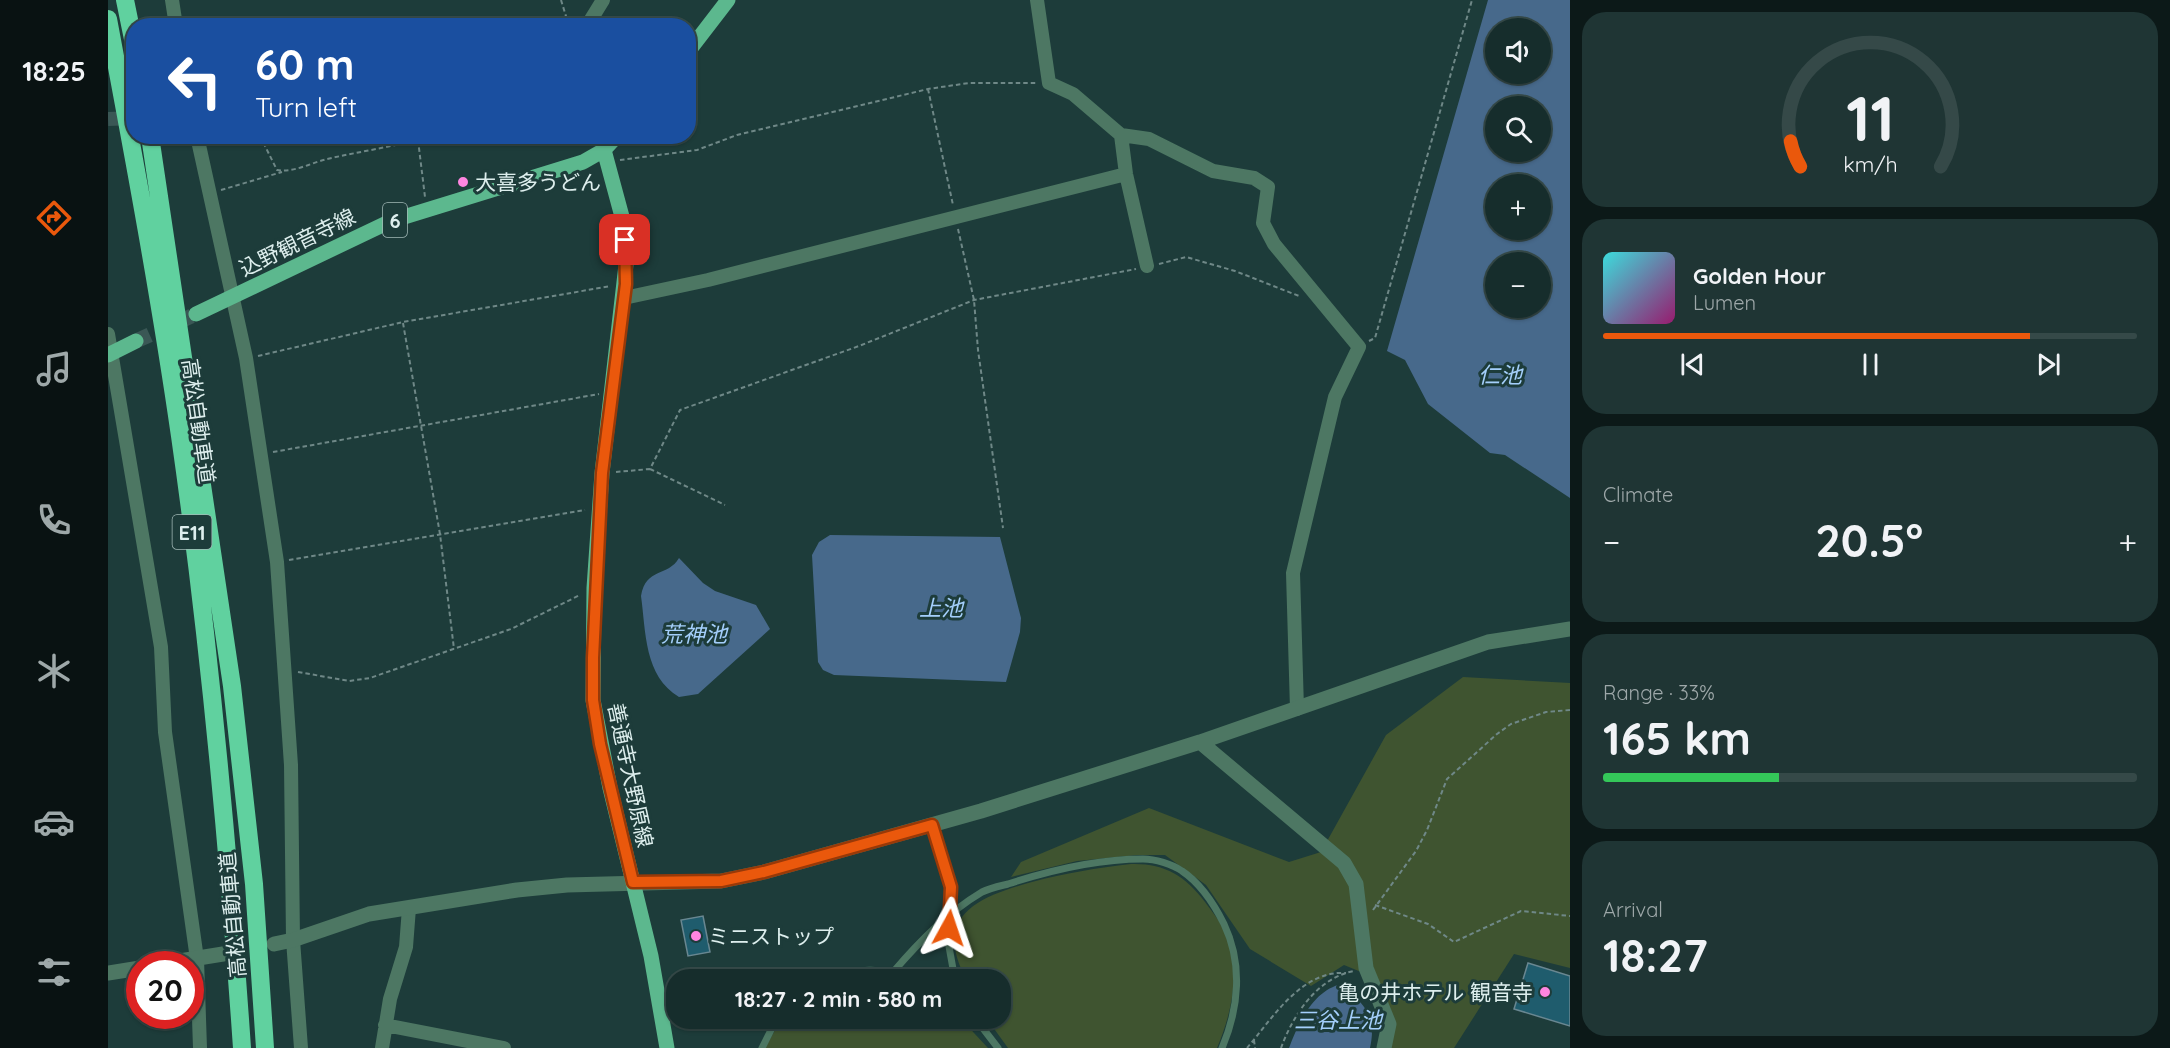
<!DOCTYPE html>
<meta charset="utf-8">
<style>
:root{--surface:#162d2c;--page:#1f3534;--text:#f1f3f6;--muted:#9ea8a9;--line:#354948;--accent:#ea580c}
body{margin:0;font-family:Quicksand,"Noto Sans JP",sans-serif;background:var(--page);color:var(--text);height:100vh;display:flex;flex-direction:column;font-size:22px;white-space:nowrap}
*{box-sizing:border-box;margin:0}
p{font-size:20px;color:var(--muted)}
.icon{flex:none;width:33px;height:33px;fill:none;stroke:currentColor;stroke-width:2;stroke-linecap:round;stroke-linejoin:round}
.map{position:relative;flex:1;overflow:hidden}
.panel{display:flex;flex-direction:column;gap:12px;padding:12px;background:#0c1918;width:600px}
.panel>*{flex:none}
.top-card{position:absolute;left:18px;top:18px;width:570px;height:126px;border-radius:24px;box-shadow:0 2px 4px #0004,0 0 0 2px var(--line);background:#1a4fa0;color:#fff;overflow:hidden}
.fabs{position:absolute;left:1377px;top:18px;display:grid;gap:12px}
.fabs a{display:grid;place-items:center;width:66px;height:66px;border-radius:50%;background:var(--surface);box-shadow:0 2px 4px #0004,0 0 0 2px var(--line);font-size:30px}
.speed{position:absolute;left:18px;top:951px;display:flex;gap:12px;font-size:30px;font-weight:700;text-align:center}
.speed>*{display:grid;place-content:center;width:78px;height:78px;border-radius:50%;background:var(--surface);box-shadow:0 2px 4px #0004,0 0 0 2px var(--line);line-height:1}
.speed .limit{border:9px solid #d22;background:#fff;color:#111}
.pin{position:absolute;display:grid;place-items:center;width:51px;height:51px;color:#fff;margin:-26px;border-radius:12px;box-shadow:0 3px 9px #0006}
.me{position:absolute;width:66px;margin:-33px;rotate:5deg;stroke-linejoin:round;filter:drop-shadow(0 0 4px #0008)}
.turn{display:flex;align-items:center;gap:21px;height:126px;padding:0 30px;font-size:27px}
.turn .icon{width:78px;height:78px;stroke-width:2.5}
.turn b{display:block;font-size:42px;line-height:51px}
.big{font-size:45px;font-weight:700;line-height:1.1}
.panel .card{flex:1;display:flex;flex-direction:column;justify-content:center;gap:9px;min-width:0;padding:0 21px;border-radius:24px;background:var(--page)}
.panel .dial{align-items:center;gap:0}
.dial svg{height:156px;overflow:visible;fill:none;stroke:var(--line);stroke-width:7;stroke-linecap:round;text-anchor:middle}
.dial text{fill:var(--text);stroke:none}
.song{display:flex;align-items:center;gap:18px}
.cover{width:72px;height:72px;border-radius:9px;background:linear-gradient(135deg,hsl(180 70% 55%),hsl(320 70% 35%))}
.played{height:6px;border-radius:3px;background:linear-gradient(90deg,var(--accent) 80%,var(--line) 80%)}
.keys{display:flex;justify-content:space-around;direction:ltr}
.heat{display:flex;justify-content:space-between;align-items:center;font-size:33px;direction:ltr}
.charge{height:9px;border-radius:4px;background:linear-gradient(90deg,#34c759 33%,var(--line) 0)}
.trip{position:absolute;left:558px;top:969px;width:345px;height:60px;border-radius:24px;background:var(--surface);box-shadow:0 2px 4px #0004,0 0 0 2px var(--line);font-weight:700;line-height:60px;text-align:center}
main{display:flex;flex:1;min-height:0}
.tab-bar{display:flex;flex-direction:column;width:108px;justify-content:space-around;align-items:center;background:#091212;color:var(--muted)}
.tab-bar .icon{width:42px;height:42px}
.tab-bar .selected{color:var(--accent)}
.tab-bar b{font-size:27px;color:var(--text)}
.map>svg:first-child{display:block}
.green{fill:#3f5430}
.water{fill:#47698b;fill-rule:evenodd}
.building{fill:#1f5c6d;stroke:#698791;stroke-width:1.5}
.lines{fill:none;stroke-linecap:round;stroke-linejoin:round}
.minor-tunnel{stroke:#3a5755;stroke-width:14;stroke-dasharray:14 7;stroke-linecap:butt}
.primary-tunnel{stroke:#3a5755;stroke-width:15;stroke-dasharray:15 8;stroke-linecap:butt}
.path{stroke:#6f8887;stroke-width:2;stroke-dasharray:4.5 3;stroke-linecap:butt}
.service{stroke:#4d7763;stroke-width:7}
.minor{stroke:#4d7763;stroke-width:14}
.tertiary{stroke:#4d7763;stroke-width:15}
.primary{stroke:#5cb88e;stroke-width:15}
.motorway{stroke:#60d19f;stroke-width:18}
.route-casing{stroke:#983908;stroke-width:15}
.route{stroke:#ea580c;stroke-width:10}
.poi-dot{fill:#fe85e0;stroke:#1d3c3a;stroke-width:2}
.labels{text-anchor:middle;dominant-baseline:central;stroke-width:6;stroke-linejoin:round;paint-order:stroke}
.shield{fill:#1d3c3a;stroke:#a3b9b7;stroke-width:1.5}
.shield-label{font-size:20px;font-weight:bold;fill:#ddeeed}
.poi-label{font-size:21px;fill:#ddeeed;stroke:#1d3c3a;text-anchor:start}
.street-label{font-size:21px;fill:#ddeeed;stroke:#1d3c3a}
.water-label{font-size:22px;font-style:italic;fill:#a4cffb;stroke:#1d3c3a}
</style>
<main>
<nav class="tab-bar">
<b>18:25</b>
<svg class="icon selected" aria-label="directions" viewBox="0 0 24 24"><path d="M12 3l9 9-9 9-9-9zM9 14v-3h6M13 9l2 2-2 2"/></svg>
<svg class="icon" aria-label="music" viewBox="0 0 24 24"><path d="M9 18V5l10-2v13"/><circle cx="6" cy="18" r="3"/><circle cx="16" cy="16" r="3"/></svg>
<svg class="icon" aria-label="phone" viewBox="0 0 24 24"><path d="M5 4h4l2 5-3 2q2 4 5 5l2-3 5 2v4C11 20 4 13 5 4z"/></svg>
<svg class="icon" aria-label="climate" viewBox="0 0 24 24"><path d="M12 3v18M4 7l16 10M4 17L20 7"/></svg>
<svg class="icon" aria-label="car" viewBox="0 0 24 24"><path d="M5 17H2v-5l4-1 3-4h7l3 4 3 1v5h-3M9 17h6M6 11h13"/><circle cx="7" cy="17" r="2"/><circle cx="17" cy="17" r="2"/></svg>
<svg class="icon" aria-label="filters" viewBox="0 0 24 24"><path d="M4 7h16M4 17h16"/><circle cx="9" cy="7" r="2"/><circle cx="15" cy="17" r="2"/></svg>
</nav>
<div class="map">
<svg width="1462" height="1048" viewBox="0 0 1462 1048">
<rect width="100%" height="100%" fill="#1d3c3a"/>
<path class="green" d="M1355,677L1462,683V968L1406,954L1346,1048H1282L1263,976L1236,965L1203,986L1142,949L1098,885L1057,855H1029L969,861L903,877L913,862L1041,808L1181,862L1213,852L1278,735Z
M1023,864C1055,863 1077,875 1097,902C1105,913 1117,927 1121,940C1132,976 1123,1015 1109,1048H900L879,1019L892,1018V980L858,979C824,915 871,897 924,882C957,873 989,868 1023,864Z
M762,974L798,979L729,980Z
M674,1018L853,1019L880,1048H657Z"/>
<path class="water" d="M1380,0H1462V498L1397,455L1382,453L1320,404L1297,360L1279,351ZM1388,28H1432V74H1388ZM1388,106H1432V152H1388ZM1388,184H1432V230H1388ZM1388,262H1432V308H1388Z
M722,535L892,537L913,618L912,632L898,682L726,675L715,670L710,662L704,555L711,542Z
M571,558L595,583L607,591L648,605L662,629L590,694L571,697C536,676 538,632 533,596C538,567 560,577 571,558Z
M1234,984C1257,1006 1269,1015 1262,1048H1181C1190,1024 1205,990 1234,984Z"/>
<path class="building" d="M595,916L602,952L580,956L573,920Z
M1420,963L1462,976V1026L1406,1009Z"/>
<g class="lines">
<path class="minor-tunnel" d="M0,119L26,118"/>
<path class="primary-tunnel" d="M28,341L88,314"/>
<path class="path" d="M453,0L461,26
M820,89L845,205
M152,136L169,170C185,173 203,163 219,159C254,151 290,146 324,136
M310,140L317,197
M512,160L589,150L629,135L820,89L861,83H929
M113,190L174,172
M850,229L866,300L870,350L895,528
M1051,264L1078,257L1127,271L1191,296
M295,323L332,534L346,649
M1261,341L1267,338L1364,0
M150,356L295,322L503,286
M165,452L491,394
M542,469L617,505
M508,472L542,469L572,410L751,346L866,300L1028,269
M181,560L477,510
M190,672L241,681L262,678L403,629L472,595
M1267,905L1320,924L1346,942L1413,911L1462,916
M1265,910L1308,851L1319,830L1339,779L1389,734L1403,724L1438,712L1462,710
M1146,1040L1147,1048
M1139,1048C1164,1019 1193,970 1238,973
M1173,1048C1185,1015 1209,978 1246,971"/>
<path class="service" d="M824,825L843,887L840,941L847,980
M786,971C812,941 839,913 874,892C882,888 892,886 900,884C943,870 990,859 1035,859C1047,859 1064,864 1074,871C1092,883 1107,906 1116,924C1135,964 1131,1008 1114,1048
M718,980C744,966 782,968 808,980
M867,1018L890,1048
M654,1048L669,1018"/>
<path class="minor" d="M64,0L68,26
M929,0L941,83L965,94L1013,135L1041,139L1105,171L1146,178L1160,187L1155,223L1166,244L1251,347L1227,397L1185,573L1189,709
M479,26L495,0
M1013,135L1018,174L1039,266
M89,136L138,358L169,562L183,765L185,940L193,1048
M516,298L600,280L1018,174
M0,334L53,647L57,732L89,959L92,1048
M277,1025L396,1048
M274,1048L282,999L298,947L301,908"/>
<path class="tertiary" d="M1092,742L1236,863L1248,884L1258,968L1281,1024L1276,1048
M166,944L185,940L261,914L409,890L459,885L613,881L656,872L873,811L1092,742L1380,642L1462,629
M53,964L115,954
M0,973L32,968"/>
<path class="primary" d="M580,52L620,0
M496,150L516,224L519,256L494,473L486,588L485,700L502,788L543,956L559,1048
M88,314L283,221L475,162L496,150L509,136
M0,355L28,341"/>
<path class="motorway" d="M17,0L26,44
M0,19C26,158 52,297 72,436C101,639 120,843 134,1048
M42,136L124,686L146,884L157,1048"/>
</g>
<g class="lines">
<defs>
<path id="route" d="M517,240L518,284L494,473L485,658V700L492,744L525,882L613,881L656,872L824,825L843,887L841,928"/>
</defs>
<use href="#route" class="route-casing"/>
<use href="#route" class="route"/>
</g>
<g class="poi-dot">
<circle cx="355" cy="182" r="6"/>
<circle cx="588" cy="936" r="6"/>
<circle cx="1437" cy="992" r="6"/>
</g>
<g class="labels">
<g class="shield">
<rect x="275" y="203" width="24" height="34" rx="4.5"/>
<rect x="64.5" y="515" width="39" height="34" rx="4.5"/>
</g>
<g class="shield-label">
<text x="287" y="220">6</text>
<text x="84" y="532">E11</text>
</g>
<g class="poi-label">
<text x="367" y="182">大喜多うどん</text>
<text x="600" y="936">ミニストップ</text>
<text x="1425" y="992" text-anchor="end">亀の井ホテル 観音寺</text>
</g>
<g class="street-label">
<text transform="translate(189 242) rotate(-26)">込野観音寺線</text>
<text transform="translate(91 421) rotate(82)">高松自動車道</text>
<text transform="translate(523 775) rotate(78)">善通寺大野原線</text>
<text transform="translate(124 915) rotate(-95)">高松自動車道</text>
</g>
<g class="water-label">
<text x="1392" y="375">仁池</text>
<text x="833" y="608">上池</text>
<text x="586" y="634">荒神池</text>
<text x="1230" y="1020">三谷上池</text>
</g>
</g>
</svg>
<div class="fabs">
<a><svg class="icon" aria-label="sound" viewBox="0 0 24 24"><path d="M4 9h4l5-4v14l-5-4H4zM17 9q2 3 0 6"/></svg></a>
<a><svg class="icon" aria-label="search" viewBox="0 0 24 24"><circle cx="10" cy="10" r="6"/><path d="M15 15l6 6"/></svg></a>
<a>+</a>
<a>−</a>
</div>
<div class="speed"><div class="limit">20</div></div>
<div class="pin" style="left:517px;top:240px;background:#d93025"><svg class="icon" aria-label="arrive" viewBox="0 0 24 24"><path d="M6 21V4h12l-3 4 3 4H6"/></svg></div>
<svg class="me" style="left:841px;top:928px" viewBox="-20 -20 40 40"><path d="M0-17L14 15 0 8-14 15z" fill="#ea580c" stroke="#fff" stroke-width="4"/></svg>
<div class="trip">18:27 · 2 min · 580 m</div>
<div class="top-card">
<div class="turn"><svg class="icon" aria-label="left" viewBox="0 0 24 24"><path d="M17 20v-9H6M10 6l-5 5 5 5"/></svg><div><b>60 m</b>Turn left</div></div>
</div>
</div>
<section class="panel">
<div class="card dial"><svg viewBox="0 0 100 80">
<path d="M14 69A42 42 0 1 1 86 69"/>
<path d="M14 69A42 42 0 0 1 9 56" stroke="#ea580c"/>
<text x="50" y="56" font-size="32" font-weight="700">11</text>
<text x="50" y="72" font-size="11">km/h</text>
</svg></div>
<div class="card">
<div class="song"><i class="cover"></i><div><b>Golden Hour</b><p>Lumen</p></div></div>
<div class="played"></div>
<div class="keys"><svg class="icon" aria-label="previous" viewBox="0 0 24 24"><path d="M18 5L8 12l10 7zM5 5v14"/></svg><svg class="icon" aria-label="pause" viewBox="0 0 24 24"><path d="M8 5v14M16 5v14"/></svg><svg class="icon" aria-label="next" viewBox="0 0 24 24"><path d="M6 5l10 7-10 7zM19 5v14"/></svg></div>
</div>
<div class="card"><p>Climate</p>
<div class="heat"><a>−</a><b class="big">20.5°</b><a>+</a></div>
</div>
<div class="card"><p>Range · 33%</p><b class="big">165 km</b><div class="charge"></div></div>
<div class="card"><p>Arrival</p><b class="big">18:27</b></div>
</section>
</main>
